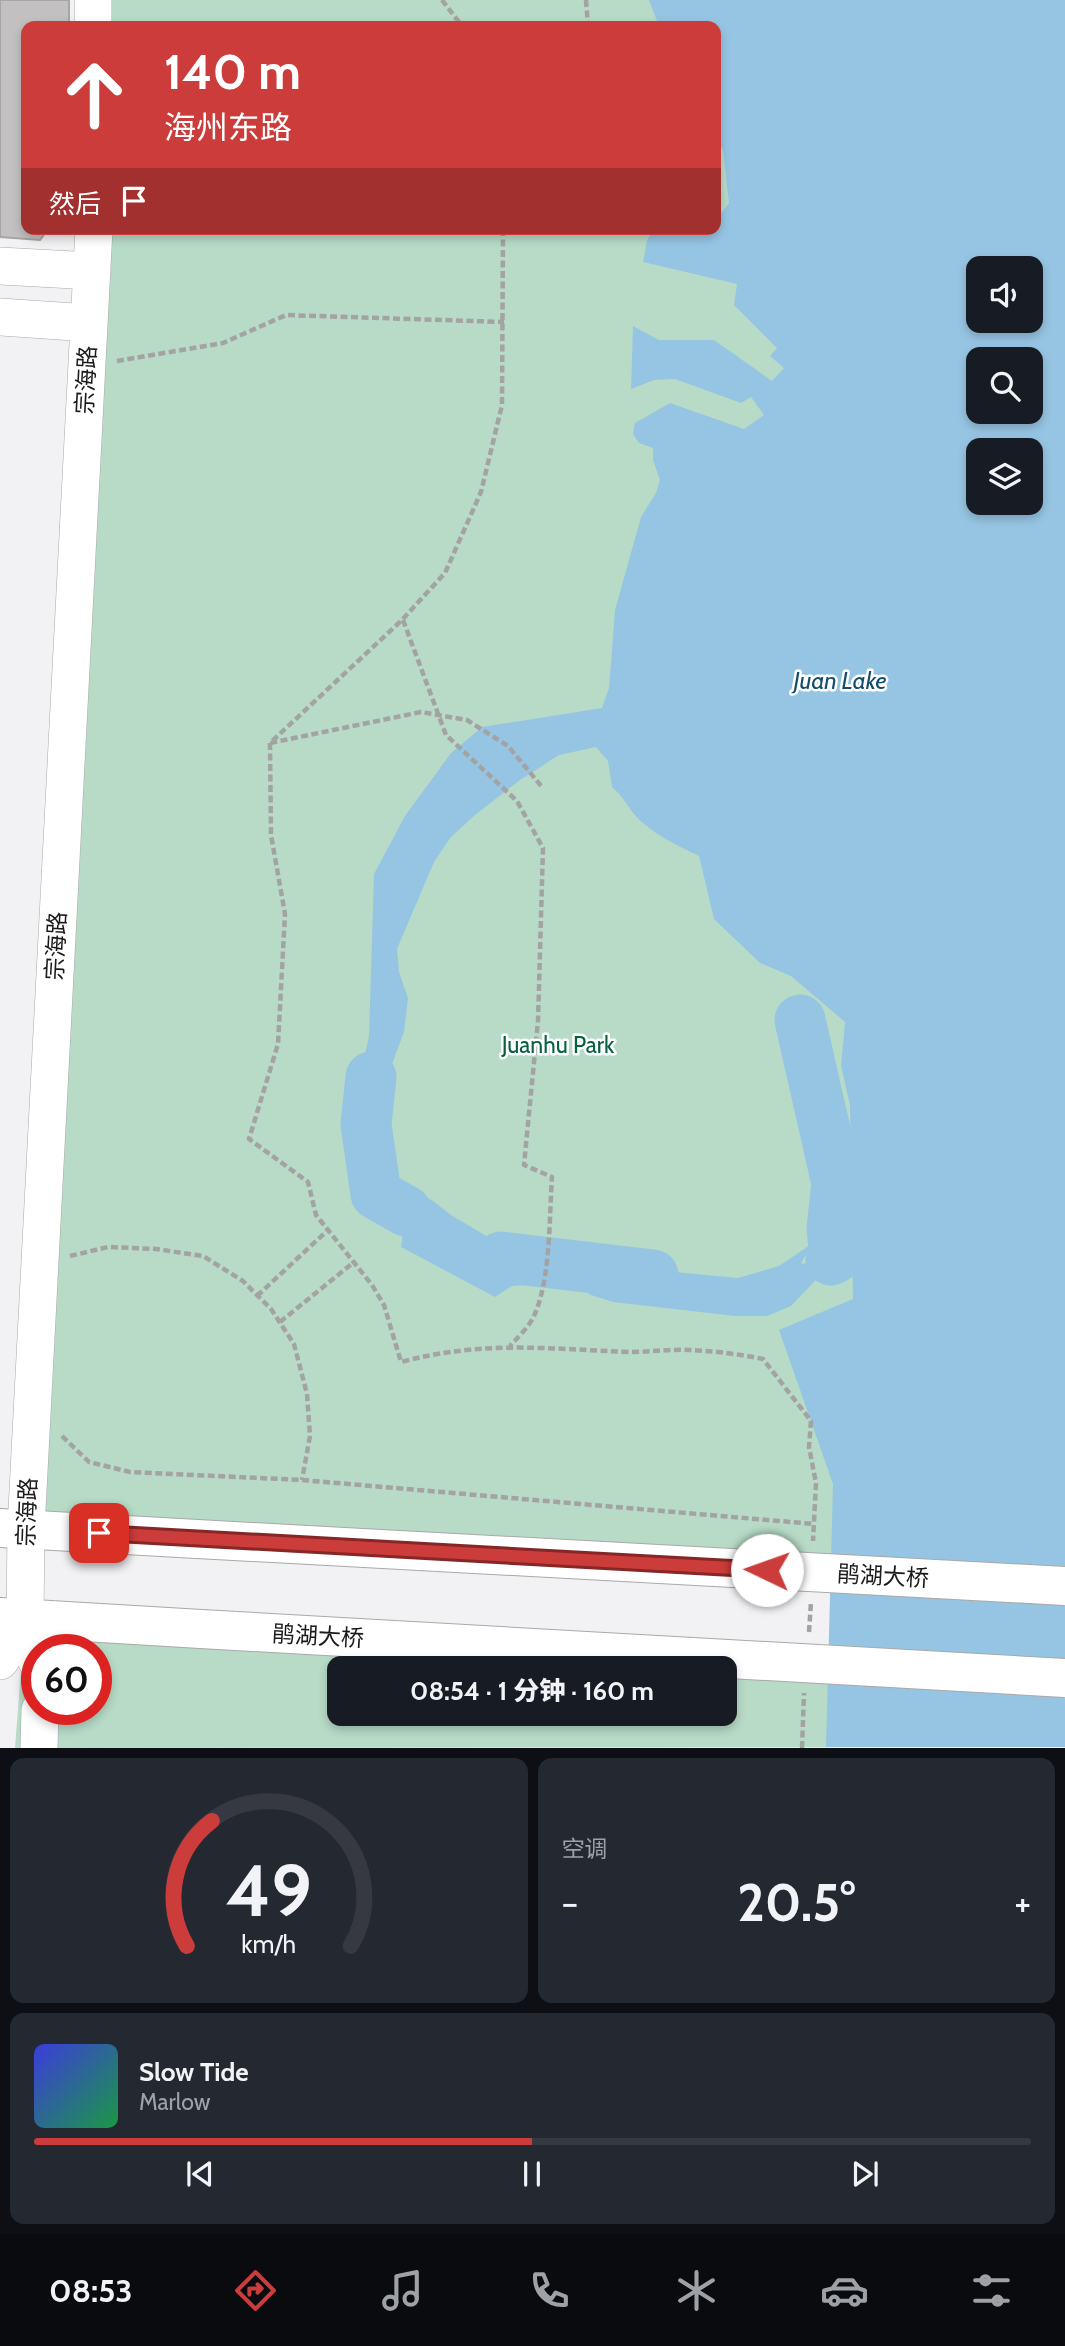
<!DOCTYPE html>
<html lang="zh">
<meta charset="utf-8">
<style>
:root{--surface:#171b24;--page:#242831;--text:#f1f3f6;--muted:#9ea1a6;--line:#363941;--accent:#cb3c3a}
body{margin:0;font-family:Cabin,"Noto Sans SC",sans-serif;background:var(--page);color:var(--text);height:100vh;display:flex;flex-direction:column;font-size:26px;white-space:nowrap}
*{box-sizing:border-box;margin:0}
p{font-size:23px;color:var(--muted)}
.icon{flex:none;width:38px;height:38px;fill:none;stroke:currentColor;stroke-width:2;stroke-linecap:round;stroke-linejoin:round}
.map{position:relative;height:1748px;overflow:hidden}
.details{display:flex;flex-direction:column;gap:10px;padding:10px;background:#0d0f14;flex:1}
.details>*{flex:none}
.banner{position:absolute;left:21px;top:21px;width:700px;height:214px;border-radius:14px;box-shadow:0 4px 10px #0003;background:#cb3c3a;color:#fff;overflow:hidden}
.tools{position:absolute;left:966px;top:256px;display:grid;gap:14px}
.tools a{display:grid;place-items:center;width:77px;height:77px;border-radius:14px;background:var(--surface);box-shadow:0 4px 10px #0003;font-size:35px}
.speed{position:absolute;left:21px;top:1634px;display:flex;gap:14px;font-size:35px;font-weight:700;text-align:center}
.speed>*{display:grid;place-content:center;width:91px;height:91px;border-radius:50%;background:var(--surface);box-shadow:0 4px 10px #0003;line-height:1}
.speed .limit{border:10px solid #d22;background:#fff;color:#111}
.pin{position:absolute;display:grid;place-items:center;width:60px;height:60px;color:#fff;margin:-30px;border-radius:14px;box-shadow:0 4px 10px #0006}
.me{position:absolute;width:77px;margin:-38px;rotate:273deg;stroke-linejoin:round;filter:drop-shadow(0 0 5px #0008)}
.turn{display:flex;align-items:center;gap:24px;height:147px;padding:0 28px;font-size:32px}
.turn .icon{width:91px;height:91px;stroke-width:2.5}
.turn b{display:block;font-size:49px;line-height:60px}
.then{display:flex;align-items:center;height:66px;padding:0 28px;background:#0003;gap:14px;font-size:26px}
.big{font-size:52px;font-weight:800;line-height:1.1}
.details .widget{flex:1;display:flex;flex-direction:column;justify-content:center;gap:10px;min-width:0;padding:0 24px;border-radius:14px;background:var(--page)}
.details .dial{align-items:center;gap:0}
.dial svg{height:182px;overflow:visible;fill:none;stroke:var(--line);stroke-width:7;stroke-linecap:round;text-anchor:middle}
.dial text{fill:var(--text);stroke:none}
.song{display:flex;align-items:center;gap:21px}
.cover{width:84px;height:84px;border-radius:10px;background:linear-gradient(135deg,hsl(240 70% 55%),hsl(140 70% 35%))}
.played{height:7px;border-radius:4px;background:linear-gradient(90deg,var(--accent) 50%,var(--line) 50%)}
.keys{display:flex;justify-content:space-around;direction:ltr}
.heat{display:flex;justify-content:space-between;align-items:center;font-size:38px;direction:ltr}
.details .tiles{flex:1;display:grid;gap:10px;grid-template-columns:1fr 1fr}
.widget:last-child{grid-column:span 2}
.trip{position:absolute;left:327px;top:1656px;width:410px;height:70px;border-radius:14px;background:var(--surface);box-shadow:0 4px 10px #0003;font-weight:800;line-height:70px;text-align:center}
.tabs{display:flex;height:112px;justify-content:space-around;align-items:center;background:#090b0e;color:var(--muted)}
.tabs .icon{width:49px;height:49px}
.tabs .current{color:var(--accent)}
.tabs b{font-size:32px;color:var(--text)}
.map>svg:first-child{display:block}
.green{fill:#b7dbc7;fill-rule:evenodd}
.water{fill:#96c5e3;fill-rule:evenodd}
.lines{fill:none;stroke-linecap:round;stroke-linejoin:round}
.river{stroke:#96c5e3;stroke-width:51}
.building{fill:#c2c0c0;stroke:#a7a5a5;stroke-width:2}
.minor-casing{stroke:#a9a9aa;stroke-width:38}
.major-casing{stroke:#a9a9aa;stroke-width:40}
.path{stroke:#a3a3a4;stroke-width:4.5;stroke-dasharray:7 3.5;stroke-linecap:butt}
.minor{stroke:#fff;stroke-width:37}
.major{stroke:#fff;stroke-width:38}
.major-bridge-casing{stroke:#a9a9aa;stroke-width:40;stroke-linecap:butt}
.major-bridge{stroke:#fff;stroke-width:38}
.route-casing{stroke:#842726;stroke-width:18}
.route{stroke:#cb3c3a;stroke-width:12}
.labels{text-anchor:middle;dominant-baseline:central;stroke-width:5;stroke-linejoin:round;paint-order:stroke}
.street-label{font-size:23px;fill:#1b1b1b;stroke:#fff}
.park-label{font-size:23px;fill:#05613f;stroke:#fff}
.water-label{font-size:24px;font-style:italic;fill:#134d6b;stroke:#fff}
</style>
<div class="map">
<svg width="1065" height="1748" viewBox="0 0 1065 1748">
<rect width="100%" height="100%" fill="#f2f2f4"/>
<path class="green" d="M93,0H1065V1586L26,1529L94,229H716V26H93ZM978,268H1031V320H978ZM978,359H1031V411H978ZM978,450H1031V502H978Z
M25,1619L1065,1678V1747L15,1748ZM37,1650H96V1710H37ZM340,1668H724V1713H340Z"/>
<path class="water" d="M649,0H1065V1747H826L833,1484L779,1330L853,1299L850,1105L841,1066L845,1022L791,976L760,963L714,919L699,856C676,845 650,833 633,813C626,803 621,795 612,787L608,761L596,747L559,755L520,780L475,815L451,837L434,862L397,949L399,972L408,998L404,1032L380,1096L369,1143L371,1160L378,1170L433,1201L451,1215L505,1247L554,1254L572,1261L570,1266L590,1268L599,1259L610,1265L637,1259L675,1272L738,1278L779,1266L813,1243L801,1263C814,1266 822,1255 826,1245L823,1239L832,1228L827,1219L826,1206L836,1196L837,1187C821,1164 806,1141 801,1113C800,1103 802,1091 801,1081C795,1048 783,1029 794,996L804,1010L800,1020L803,1034L821,1058L829,1090L848,1221L838,1254L813,1283L791,1306L767,1316H735L613,1302L591,1295L556,1272L542,1274L527,1285L512,1286L495,1297L401,1247L403,1233L360,1194L362,1138L351,1125L352,1095L361,1073L369,1036L374,874L405,816L451,753L482,727L602,708L609,688L615,610L641,517L656,493L660,480L653,460V448L639,443L633,434L635,423L670,403L744,429L764,415L751,397L741,403L675,379L654,380L631,389L633,326L659,340H714L772,381L784,368L770,356L777,348L734,305L737,284L643,262L647,240L654,229H716V220L729,203L723,150L716,139V26H659ZM978,268H1031V320H978ZM978,359H1031V411H978ZM978,450H1031V502H978Z"/>
<g class="lines">
<path class="river" d="M800,1020L837,1183L832,1228L835,1258L831,1260
M371,1077L366,1124L376,1194L406,1211
M501,1257L653,1275"/>
</g>
<path class="building" d="M0,0H69V26H26V229H48L40,240L0,237Z"/>
<g class="lines">
<defs>
<path id="minor" d="M93,0V26
M0,266L92,271
M0,317L89,323
M0,1661L25,1619
M37,1662L25,1619L26,1529L94,229
M39,1748L40,1710"/>
<path id="major" d="M0,1528L197,1539
M0,1617L201,1629"/>
</defs>
<use href="#minor" class="minor-casing"/>
<use href="#major" class="major-casing"/>
<path class="path" d="M442,0L462,26
M586,0L588,26
M503,229L502,405L481,492L445,573L402,620L270,743L421,712L467,720L508,746L542,787
M117,361L223,343L286,315L504,322
M403,620L446,735L517,801L543,848L538,1021L524,1165L552,1177C549,1219 551,1278 534,1316C529,1327 518,1337 510,1346
M270,743L271,835L285,914L278,1044L249,1139L308,1182L316,1215L372,1285L384,1305L401,1362C484,1340 548,1349 630,1352C650,1352 669,1349 689,1350C714,1351 739,1354 763,1359L811,1421L809,1447L816,1483L813,1541
M70,1256L108,1247L156,1249L203,1256L243,1281L271,1309L294,1344L307,1394L310,1436L302,1480
M257,1296L328,1230
M280,1322L354,1262
M62,1436L89,1462L130,1472L302,1480L814,1524
M809,1632L811,1602
M802,1748L804,1693"/>
<use href="#minor" class="minor"/>
<use href="#major" class="major"/>
<defs>
<path id="major-bridge" d="M197,1539L1065,1586
M201,1629L1065,1678"/>
</defs>
<use href="#major-bridge" class="major-bridge-casing"/>
<use href="#major-bridge" class="major-bridge"/>
</g>
<g class="lines">
<defs>
<path id="route" d="M99,1533L767,1570"/>
</defs>
<use href="#route" class="route-casing"/>
<use href="#route" class="route"/>
</g>
<g class="labels">
<g class="street-label">
<text transform="translate(86 380) rotate(-87)">宗海路</text>
<text transform="translate(56 946) rotate(-87)">宗海路</text>
<text transform="translate(27 1512) rotate(-88)">宗海路</text>
<text transform="translate(883 1576) rotate(3)">鹃湖大桥</text>
<text transform="translate(318 1636) rotate(3)">鹃湖大桥</text>
</g>
<g class="park-label">
<text x="558" y="1045">Juanhu Park</text>
</g>
<g class="water-label">
<text x="840" y="680">Juan Lake</text>
</g>
</g>
</svg>
<div class="tools">
<a><svg class="icon" aria-label="sound" viewBox="0 0 24 24"><path d="M4 9h4l5-4v14l-5-4H4zM17 9q2 3 0 6"/></svg></a>
<a><svg class="icon" aria-label="search" viewBox="0 0 24 24"><circle cx="10" cy="10" r="6"/><path d="M15 15l6 6"/></svg></a>
<a><svg class="icon" aria-label="layers" viewBox="0 0 24 24"><path d="M12 4l9 5-9 5-9-5zM3 14l9 5 9-5"/></svg></a>
</div>
<div class="speed"><div class="limit">60</div></div>
<div class="pin" style="left:99px;top:1533px;background:#d93025"><svg class="icon" aria-label="arrive" viewBox="0 0 24 24"><path d="M6 21V4h12l-3 4 3 4H6"/></svg></div>
<svg class="me" style="left:767px;top:1570px" viewBox="-20 -20 40 40"><circle r="19" fill="#fff"/><path d="M0-13L10 11 0 6-10 11z" fill="#cb3c3a"/></svg>
<div class="trip">08:54 · 1 分钟 · 160 m</div>
<div class="banner">
<div class="turn"><svg class="icon" aria-label="ahead" viewBox="0 0 24 24"><path d="M12 20V5M6 11l6-6 6 6"/></svg><div><b>140 m</b>海州东路</div></div>
<div class="then">然后<svg class="icon" aria-label="arrive" viewBox="0 0 24 24"><path d="M6 21V4h12l-3 4 3 4H6"/></svg></div>
</div>
</div>
<section class="details">
<div class="tiles">
<div class="widget dial"><svg viewBox="0 0 100 80">
<path d="M14 69A42 42 0 1 1 86 69"/>
<path d="M14 69A42 42 0 0 1 25 14" stroke="#cb3c3a"/>
<text x="50" y="56" font-size="32" font-weight="700">49</text>
<text x="50" y="72" font-size="11">km/h</text>
</svg></div>
<div class="widget"><p>空调</p>
<div class="heat"><a>−</a><b class="big">20.5°</b><a>+</a></div>
</div>
<div class="widget">
<div class="song"><i class="cover"></i><div><b>Slow Tide</b><p>Marlow</p></div></div>
<div class="played"></div>
<div class="keys"><svg class="icon" aria-label="previous" viewBox="0 0 24 24"><path d="M18 5L8 12l10 7zM5 5v14"/></svg><svg class="icon" aria-label="pause" viewBox="0 0 24 24"><path d="M8 5v14M16 5v14"/></svg><svg class="icon" aria-label="next" viewBox="0 0 24 24"><path d="M6 5l10 7-10 7zM19 5v14"/></svg></div>
</div>
</div>
</section>
<nav class="tabs">
<b>08:53</b>
<svg class="icon current" aria-label="directions" viewBox="0 0 24 24"><path d="M12 3l9 9-9 9-9-9zM9 14v-3h6M13 9l2 2-2 2"/></svg>
<svg class="icon" aria-label="music" viewBox="0 0 24 24"><path d="M9 18V5l10-2v13"/><circle cx="6" cy="18" r="3"/><circle cx="16" cy="16" r="3"/></svg>
<svg class="icon" aria-label="phone" viewBox="0 0 24 24"><path d="M5 4h4l2 5-3 2q2 4 5 5l2-3 5 2v4C11 20 4 13 5 4z"/></svg>
<svg class="icon" aria-label="climate" viewBox="0 0 24 24"><path d="M12 3v18M4 7l16 10M4 17L20 7"/></svg>
<svg class="icon" aria-label="car" viewBox="0 0 24 24"><path d="M5 17H2v-5l4-1 3-4h7l3 4 3 1v5h-3M9 17h6M6 11h13"/><circle cx="7" cy="17" r="2"/><circle cx="17" cy="17" r="2"/></svg>
<svg class="icon" aria-label="filters" viewBox="0 0 24 24"><path d="M4 7h16M4 17h16"/><circle cx="9" cy="7" r="2"/><circle cx="15" cy="17" r="2"/></svg>
</nav>
